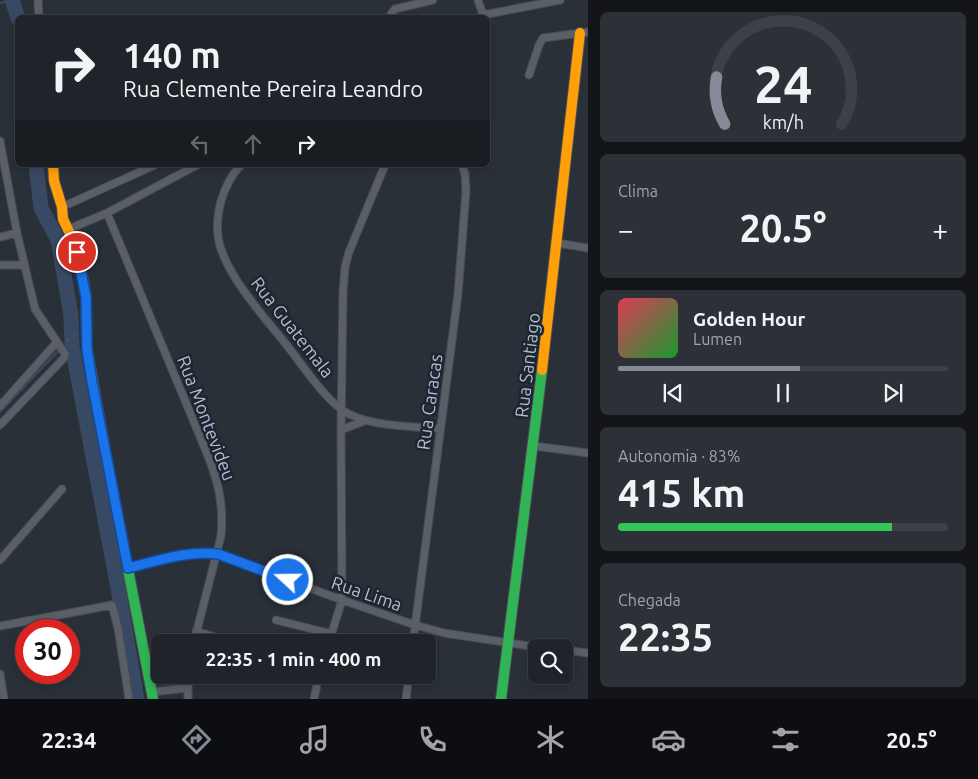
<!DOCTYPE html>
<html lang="pt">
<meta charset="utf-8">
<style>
:root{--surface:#20242a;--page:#2d3036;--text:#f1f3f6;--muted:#a2a4a8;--line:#3d4147;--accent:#848b96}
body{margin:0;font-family:Ubuntu,sans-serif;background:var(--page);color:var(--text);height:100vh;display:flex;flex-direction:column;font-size:19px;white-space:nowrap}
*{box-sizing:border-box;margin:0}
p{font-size:16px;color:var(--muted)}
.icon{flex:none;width:28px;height:28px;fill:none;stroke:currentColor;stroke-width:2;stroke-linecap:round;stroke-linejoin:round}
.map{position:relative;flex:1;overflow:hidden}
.drawer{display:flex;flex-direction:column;gap:12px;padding:12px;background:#121417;width:390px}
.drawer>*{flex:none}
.hud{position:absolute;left:15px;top:15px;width:475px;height:152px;border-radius:8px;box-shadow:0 2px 8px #0003,0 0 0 1px var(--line);background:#20242a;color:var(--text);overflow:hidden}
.tools{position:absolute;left:528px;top:639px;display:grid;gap:10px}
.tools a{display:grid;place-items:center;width:45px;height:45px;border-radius:8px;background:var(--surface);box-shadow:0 2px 8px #0003,0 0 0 1px var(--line);font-size:25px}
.speed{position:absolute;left:15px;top:619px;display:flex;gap:10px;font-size:25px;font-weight:700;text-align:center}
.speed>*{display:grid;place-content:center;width:65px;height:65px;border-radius:50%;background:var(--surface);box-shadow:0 2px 8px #0003,0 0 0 1px var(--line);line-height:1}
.speed .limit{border:8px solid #d22;background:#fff;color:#111}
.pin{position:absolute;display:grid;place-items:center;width:42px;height:42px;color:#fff;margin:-21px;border:2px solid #fff;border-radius:50%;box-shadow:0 1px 5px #0007}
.me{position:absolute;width:55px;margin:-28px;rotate:291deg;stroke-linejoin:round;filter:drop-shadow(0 0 4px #0008)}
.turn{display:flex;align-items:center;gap:18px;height:105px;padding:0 25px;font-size:22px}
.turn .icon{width:65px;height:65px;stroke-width:2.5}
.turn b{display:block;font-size:35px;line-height:42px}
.lanes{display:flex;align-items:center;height:48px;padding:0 25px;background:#0003;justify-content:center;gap:25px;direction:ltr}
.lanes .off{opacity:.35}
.big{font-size:38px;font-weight:700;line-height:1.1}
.drawer .tile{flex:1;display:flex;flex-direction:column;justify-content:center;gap:8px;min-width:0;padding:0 18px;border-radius:8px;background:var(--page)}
.drawer .dial{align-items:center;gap:0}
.dial svg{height:130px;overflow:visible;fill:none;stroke:var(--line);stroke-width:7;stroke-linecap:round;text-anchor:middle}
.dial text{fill:var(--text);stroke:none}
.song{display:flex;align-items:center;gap:15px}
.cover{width:60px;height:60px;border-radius:8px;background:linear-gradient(135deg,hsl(350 70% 55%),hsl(130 70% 35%))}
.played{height:5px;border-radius:2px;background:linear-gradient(90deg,var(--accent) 55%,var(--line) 55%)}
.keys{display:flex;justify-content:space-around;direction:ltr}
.heat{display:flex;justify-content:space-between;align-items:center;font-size:28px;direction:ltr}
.charge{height:8px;border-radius:4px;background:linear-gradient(90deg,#34c759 83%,var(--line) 0)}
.trip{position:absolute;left:151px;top:634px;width:285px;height:50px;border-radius:8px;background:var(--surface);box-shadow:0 2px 8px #0003,0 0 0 1px var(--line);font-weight:700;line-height:50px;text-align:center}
.dock{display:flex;height:80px;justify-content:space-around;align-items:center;background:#0d0e11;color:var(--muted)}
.dock .icon{width:35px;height:35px}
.dock .active{color:var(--accent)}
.dock b{font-size:22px;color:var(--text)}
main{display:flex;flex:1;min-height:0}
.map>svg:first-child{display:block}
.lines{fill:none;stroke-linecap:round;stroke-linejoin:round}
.stream{stroke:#384963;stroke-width:2.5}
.river{stroke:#384963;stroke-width:15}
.street-casing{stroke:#484c53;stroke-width:9}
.fast-casing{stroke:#484c53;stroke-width:12}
.slow-casing{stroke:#484c53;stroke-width:12}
.path{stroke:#5d636a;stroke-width:1;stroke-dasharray:4 4;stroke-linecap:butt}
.street{stroke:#5a5e66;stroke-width:7}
.fast{stroke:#30b455;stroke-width:10}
.slow{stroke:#ff9f0a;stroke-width:10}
.route-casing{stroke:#114b97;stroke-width:12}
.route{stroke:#1a73e8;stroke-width:9}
.labels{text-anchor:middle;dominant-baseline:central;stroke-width:5;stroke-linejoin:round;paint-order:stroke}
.street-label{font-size:18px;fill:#b4bcc9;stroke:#1d2633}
</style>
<main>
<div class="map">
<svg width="588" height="699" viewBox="0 0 588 699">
<rect width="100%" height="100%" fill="#2a3038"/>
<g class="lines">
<path class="stream" d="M0,3L12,0
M0,412L59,350L72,346"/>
<path class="river" d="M12,0L18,18
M36,165L41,208L58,240L71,315L72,346L118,588L137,699"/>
<defs>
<path id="street" d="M38,0L39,18
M478,0L483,15
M391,18V14L395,9L433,0
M480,18L483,15L560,0
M529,75L539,45L543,38L588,32
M0,141L17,233L35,309L65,354L64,358L0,425
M241,165C231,175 225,188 221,201C217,216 216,234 221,249C231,280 264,317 285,343C301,363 321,394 341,409C364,427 412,426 440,429
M62,207L155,165
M107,213L206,451C218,481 224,503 221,536L194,642
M69,229L107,213L197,165
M0,237L17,233
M557,243L588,248
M0,265H24
M0,406L57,342
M341,430L364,421
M534,446L588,453
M0,560L62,489
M128,568L197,553L218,554L342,600L415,625L444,633L543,648
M276,620L332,634
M0,626L112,605L118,628L129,699
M196,631L230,642
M329,642L342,600L341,430L343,292L345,267L349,252L385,165
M413,642L458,294L466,191L465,174L462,165
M564,650L588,653
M0,674L4,699
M188,675V699
M151,692L187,688
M314,699L319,675
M406,699L409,675"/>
<path id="fast" d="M106,455L153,699
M501,699L542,370"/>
<path id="slow" d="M53,165L54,181L62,207L63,219L73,240L84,284L86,297L87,349L106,455
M542,370L580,33"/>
</defs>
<use href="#street" class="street-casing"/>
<use href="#fast" class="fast-casing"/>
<use href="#slow" class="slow-casing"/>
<path class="path" d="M66,341L78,334"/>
<use href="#street" class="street"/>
<use href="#fast" class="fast"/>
<use href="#slow" class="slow"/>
</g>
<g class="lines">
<defs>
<path id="route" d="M77,252L86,297L87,349L92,382L128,568C157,561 188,550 218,554L288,580"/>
</defs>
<use href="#route" class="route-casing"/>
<use href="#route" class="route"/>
</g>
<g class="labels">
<g class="street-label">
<text transform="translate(293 327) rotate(52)">Rua Guatemala</text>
<text transform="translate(527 365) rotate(-83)">Rua Santiago</text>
<text transform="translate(429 402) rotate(-82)">Rua Caracas</text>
<text transform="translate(207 418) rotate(69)">Rua Montevideu</text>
<text transform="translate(367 593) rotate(19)">Rua Lima</text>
</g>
</g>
</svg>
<div class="tools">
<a><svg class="icon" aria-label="search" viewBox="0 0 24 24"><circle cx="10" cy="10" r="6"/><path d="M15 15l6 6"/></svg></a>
</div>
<div class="speed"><div class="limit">30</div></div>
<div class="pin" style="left:77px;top:252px;background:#d93025"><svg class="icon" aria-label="arrive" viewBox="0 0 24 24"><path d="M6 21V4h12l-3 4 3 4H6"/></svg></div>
<svg class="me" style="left:288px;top:580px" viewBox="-20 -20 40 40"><circle r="17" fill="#1a73e8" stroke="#fff" stroke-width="3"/><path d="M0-11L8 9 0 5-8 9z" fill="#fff"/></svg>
<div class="trip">22:35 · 1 min · 400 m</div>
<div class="hud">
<div class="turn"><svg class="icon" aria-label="right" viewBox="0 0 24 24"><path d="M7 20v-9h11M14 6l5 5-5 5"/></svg><div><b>140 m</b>Rua Clemente Pereira Leandro</div></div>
<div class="lanes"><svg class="icon off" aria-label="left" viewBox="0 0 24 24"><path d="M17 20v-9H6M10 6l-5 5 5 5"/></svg><svg class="icon off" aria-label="ahead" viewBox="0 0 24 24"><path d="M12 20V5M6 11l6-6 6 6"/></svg><svg class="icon" aria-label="right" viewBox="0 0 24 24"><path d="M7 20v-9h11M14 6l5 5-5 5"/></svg></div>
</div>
</div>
<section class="drawer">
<div class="tile dial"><svg viewBox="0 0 100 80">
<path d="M14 69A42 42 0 1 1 86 69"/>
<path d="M14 69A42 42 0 0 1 9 40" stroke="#848b96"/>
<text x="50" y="56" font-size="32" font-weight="700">24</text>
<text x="50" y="72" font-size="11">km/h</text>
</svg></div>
<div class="tile"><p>Clima</p>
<div class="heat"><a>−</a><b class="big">20.5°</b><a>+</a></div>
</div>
<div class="tile">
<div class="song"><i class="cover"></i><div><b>Golden Hour</b><p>Lumen</p></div></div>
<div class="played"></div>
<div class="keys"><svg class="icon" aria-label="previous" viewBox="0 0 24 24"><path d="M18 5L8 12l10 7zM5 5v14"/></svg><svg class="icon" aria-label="pause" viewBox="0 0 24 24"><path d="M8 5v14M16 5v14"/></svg><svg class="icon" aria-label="next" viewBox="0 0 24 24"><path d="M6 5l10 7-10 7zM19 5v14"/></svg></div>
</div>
<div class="tile"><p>Autonomia · 83%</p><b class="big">415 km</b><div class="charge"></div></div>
<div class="tile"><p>Chegada</p><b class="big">22:35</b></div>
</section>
</main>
<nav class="dock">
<b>22:34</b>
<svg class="icon active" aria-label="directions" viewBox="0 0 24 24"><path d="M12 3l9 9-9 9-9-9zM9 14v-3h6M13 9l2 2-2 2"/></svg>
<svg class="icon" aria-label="music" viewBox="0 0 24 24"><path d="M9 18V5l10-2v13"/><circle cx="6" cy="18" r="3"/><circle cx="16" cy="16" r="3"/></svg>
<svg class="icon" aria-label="phone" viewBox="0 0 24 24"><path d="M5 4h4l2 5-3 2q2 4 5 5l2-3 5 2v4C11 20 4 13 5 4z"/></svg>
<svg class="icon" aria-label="climate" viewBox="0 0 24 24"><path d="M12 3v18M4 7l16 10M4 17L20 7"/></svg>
<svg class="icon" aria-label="car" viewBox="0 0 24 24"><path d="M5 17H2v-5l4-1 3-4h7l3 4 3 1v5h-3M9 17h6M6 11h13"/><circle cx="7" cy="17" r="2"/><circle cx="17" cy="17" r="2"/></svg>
<svg class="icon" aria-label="filters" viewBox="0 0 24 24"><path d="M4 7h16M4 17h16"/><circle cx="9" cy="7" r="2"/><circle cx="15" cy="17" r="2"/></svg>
<b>20.5°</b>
</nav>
